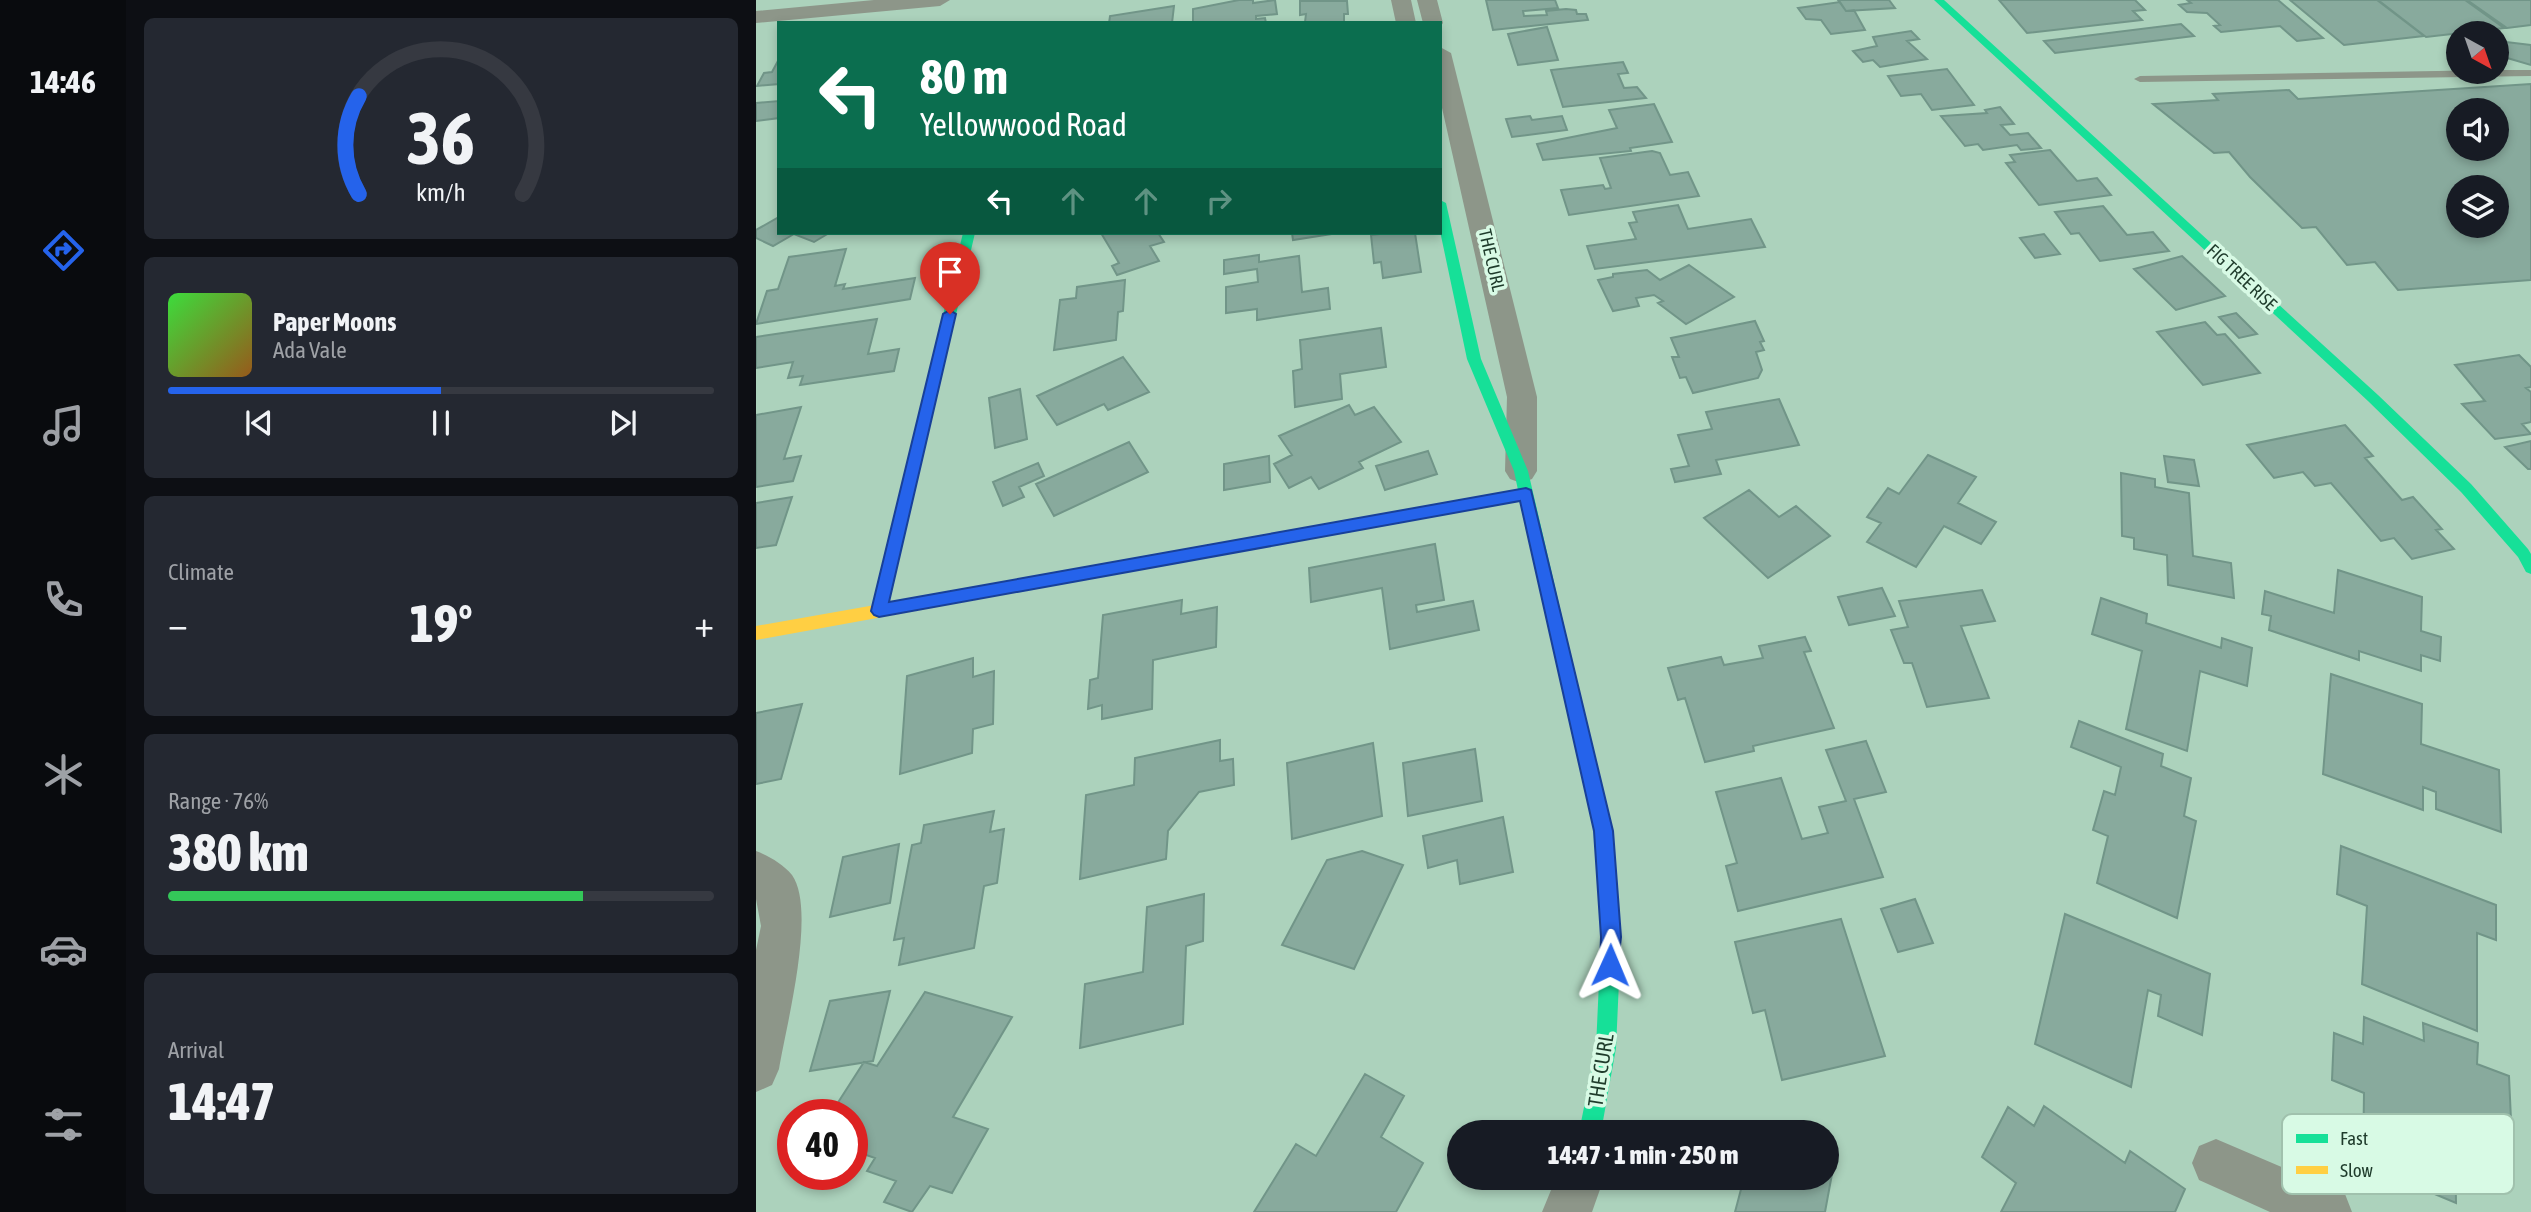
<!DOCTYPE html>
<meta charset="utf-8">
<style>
:root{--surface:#171b24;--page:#242831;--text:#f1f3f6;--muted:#9ea1a6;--line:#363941;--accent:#2563eb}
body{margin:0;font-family:"Asap Condensed",sans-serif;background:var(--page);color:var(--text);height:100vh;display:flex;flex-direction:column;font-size:26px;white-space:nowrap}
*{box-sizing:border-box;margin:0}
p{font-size:23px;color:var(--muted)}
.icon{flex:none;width:38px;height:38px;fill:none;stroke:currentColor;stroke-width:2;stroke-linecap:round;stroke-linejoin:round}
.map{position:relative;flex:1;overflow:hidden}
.drawer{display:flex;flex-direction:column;gap:18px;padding:18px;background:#0d0f14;width:630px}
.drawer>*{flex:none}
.top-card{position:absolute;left:21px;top:21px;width:665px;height:214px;border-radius:0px;box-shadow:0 4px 10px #0003;background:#0b6e4f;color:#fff;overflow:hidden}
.needle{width:46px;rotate:140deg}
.controls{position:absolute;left:1690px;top:21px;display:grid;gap:14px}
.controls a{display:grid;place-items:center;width:63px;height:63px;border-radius:50%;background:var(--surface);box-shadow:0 4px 10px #0003;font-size:35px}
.speed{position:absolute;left:21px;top:1099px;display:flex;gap:14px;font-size:35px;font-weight:700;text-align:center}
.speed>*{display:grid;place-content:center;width:91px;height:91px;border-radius:50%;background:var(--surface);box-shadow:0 4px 10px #0003;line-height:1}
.speed .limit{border:10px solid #d22;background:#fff;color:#111}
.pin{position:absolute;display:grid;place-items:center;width:60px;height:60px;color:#fff;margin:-72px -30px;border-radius:50% 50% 50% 0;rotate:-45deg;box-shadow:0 0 7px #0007}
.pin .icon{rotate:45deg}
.me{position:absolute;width:77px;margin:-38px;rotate:1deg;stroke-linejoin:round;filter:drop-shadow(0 0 5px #0008)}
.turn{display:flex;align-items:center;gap:24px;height:147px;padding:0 28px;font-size:32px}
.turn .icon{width:91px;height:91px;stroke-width:2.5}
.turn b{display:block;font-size:49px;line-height:60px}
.lanes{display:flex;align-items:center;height:66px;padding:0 28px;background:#0003;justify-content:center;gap:35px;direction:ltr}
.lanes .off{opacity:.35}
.big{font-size:52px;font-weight:800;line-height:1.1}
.drawer .card{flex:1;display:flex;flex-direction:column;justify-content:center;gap:10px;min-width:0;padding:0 24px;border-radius:10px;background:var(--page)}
.drawer .dial{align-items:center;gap:0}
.dial svg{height:182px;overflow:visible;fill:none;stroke:var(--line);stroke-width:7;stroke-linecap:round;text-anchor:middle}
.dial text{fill:var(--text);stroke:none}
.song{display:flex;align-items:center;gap:21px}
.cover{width:84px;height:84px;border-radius:10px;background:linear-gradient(135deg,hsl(120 70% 55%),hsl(30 70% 35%))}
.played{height:7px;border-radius:4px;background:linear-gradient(90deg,var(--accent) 50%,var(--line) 50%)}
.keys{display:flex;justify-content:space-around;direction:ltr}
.heat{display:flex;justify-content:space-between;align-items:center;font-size:38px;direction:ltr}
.charge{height:10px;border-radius:5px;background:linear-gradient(90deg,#34c759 76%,var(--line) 0)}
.trip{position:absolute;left:691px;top:1120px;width:392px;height:70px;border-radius:35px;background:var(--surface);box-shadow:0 4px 10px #0003;font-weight:800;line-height:70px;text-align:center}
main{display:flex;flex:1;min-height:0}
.menu{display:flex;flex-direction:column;width:126px;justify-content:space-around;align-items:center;background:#090b0e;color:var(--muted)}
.menu .icon{width:49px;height:49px}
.menu .current{color:var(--accent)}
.menu b{font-size:32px;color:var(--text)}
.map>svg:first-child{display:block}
.building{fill:#88aa9d;stroke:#719588;stroke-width:2;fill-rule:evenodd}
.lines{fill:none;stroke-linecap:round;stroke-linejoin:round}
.lane{fill:#8d9689;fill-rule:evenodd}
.street{fill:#8d9689;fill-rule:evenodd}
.fast{fill:#16e098;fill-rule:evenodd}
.slow{fill:#ffcf43;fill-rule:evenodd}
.route{fill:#2563eb;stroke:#184099;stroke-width:2}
.labels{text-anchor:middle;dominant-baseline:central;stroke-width:7;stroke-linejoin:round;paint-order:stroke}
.far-street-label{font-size:18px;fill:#1e3b2b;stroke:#d8fae5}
.street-label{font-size:21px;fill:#1e3b2b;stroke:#d8fae5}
.key{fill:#d8fae5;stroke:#a0c1ad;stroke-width:2}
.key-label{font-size:19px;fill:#1e3b2b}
</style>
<main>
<nav class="menu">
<b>14:46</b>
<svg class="icon current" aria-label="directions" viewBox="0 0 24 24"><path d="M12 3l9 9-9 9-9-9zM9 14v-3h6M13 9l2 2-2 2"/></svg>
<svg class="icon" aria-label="music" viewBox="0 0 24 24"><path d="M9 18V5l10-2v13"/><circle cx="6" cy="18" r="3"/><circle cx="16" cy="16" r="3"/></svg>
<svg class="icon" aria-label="phone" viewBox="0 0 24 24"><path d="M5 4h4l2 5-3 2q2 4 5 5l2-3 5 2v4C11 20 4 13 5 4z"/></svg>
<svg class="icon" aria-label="climate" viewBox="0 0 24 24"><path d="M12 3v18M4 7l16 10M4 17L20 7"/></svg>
<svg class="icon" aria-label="car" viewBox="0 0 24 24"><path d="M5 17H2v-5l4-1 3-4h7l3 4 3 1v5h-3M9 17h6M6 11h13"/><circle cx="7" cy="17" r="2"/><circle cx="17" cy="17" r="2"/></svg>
<svg class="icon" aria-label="filters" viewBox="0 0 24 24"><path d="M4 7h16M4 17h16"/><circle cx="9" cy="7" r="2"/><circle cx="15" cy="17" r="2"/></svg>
</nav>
<section class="drawer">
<div class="card dial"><svg viewBox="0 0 100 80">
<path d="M14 69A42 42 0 1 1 86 69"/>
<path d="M14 69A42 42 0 0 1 14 26" stroke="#2563eb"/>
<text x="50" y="56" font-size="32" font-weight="700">36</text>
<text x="50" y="72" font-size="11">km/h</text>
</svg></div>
<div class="card">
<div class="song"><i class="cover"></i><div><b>Paper Moons</b><p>Ada Vale</p></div></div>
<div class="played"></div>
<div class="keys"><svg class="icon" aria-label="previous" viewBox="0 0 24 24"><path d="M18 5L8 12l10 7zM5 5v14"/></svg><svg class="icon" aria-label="pause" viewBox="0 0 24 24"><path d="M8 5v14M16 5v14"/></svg><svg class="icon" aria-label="next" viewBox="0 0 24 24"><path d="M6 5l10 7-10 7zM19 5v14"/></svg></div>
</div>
<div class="card"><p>Climate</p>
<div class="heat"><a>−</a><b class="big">19°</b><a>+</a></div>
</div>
<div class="card"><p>Range · 76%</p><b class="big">380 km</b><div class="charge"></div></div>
<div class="card"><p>Arrival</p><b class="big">14:47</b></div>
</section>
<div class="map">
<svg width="1775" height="1212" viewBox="0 0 1775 1212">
<rect width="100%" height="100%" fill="#acd2bc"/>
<path class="building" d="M483,0H497V3L519,0L521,14L500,16V19L509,18L510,23H437V9Z
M730,0H799L802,8L767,11L768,16L791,15L790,11L810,9L820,10L821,14H830L832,20L737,30Z
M1082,0H1133L1139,8L1090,11Z
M1243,0H1379L1389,10L1377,11L1386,20L1271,33Z
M1431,0H1522L1567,38L1541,41L1524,26L1465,32L1458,26L1464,25L1451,13L1431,12L1423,5L1435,3Z
M1534,0H1621L1668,36L1588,45Z
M1622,0H1709L1748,28L1670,37Z
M1711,0H1775V25L1751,28Z
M544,1H591L592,14H588V23H545L549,22L550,14L544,15Z
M1084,2L1090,11L1098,10L1109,30L1075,34L1065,20L1050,19L1042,8Z
M418,6L416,23H353L354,16Z
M1425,24L1438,36L1299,53L1288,41Z
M791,27L802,60L762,65L752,34Z
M1155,31L1163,39L1151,41L1171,59L1124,67L1117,60L1107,62L1097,51L1121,46L1117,37Z
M1750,42L1775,45V65L1748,57L1742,51V45Z
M23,59V84L1,86L8,73L16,72Z
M867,62L872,73L862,74L868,88L881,87L890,98L807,107L795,70Z
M1191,69L1218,105L1176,110L1165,94L1145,96L1132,76Z
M1775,84V280L1642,290L1619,262L1591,265L1560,227L1546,228L1494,177L1473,152L1458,153L1397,104L1462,100L1457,94L1533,90L1542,99ZM1703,110H1741V149H1703ZM1703,187H1741V226H1703Z
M23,101V118L0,121V103Z
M898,104L916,142L874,148L875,151L787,160L781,144L861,128L853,110Z
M1244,107L1258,124L1245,125L1254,135L1272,133L1285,148L1265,150L1261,145L1227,150L1222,144L1209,146L1185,116L1231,113L1229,110Z
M774,116L776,120L806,116L811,130L756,137L750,119Z
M1294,150L1321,181L1341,178L1355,195L1283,205L1250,163L1259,162L1254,155Z
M896,151L904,153L914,175L932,172L943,196L813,215L805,190L847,185L849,189L855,188L844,158Z
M922,205L932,229L995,219L1009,247L839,269L831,246L880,239L873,223L881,222L877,212Z
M1347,206L1371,235L1397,232L1413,251L1344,261L1323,233L1315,234L1299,212Z
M23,217V233H73L58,242L38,234L17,246L0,238V230Z
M345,233H402L408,242L394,246L403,261L361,275L356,266L363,263Z
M536,233H582L537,240Z
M634,233H659L665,272L627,278L625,262L618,263L615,235Z
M1288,234L1304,254L1279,258L1264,238Z
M90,249L79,286L89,284L87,289L159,278L154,299L0,324L11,291L22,289L33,257Z
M503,255V262L543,256L546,292L572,288L574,309L501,320V309L470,313V287L502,282L501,269L468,274V260Z
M1426,256L1469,296L1420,310L1378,269Z
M933,265L978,297L930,324L902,303L907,301L898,295L880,298L883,306L857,311L842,280L857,277V274L891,270L904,280Z
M369,280L367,311L362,312L360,340L298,350L304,300L320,298L321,287Z
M1480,313L1501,334L1483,338L1463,317Z
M121,319L112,354L143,349L138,371L44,385L47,376L32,378L37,362L0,368V337Z
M999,321L1008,341L1004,342L1008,350L1000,352L1006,370L1002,378L937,393L930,377L924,378L916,357H923L915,338Z
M1449,322L1461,335L1469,334L1504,373L1447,385L1401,332Z
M625,328L630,367L584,374L586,399L539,407L537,371L546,369L544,340Z
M1763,355L1775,367V387L1770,388L1775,392V422L1766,424L1775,434L1739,439L1706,404L1729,401L1699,365Z
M367,357L393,392L352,410L348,404L301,425L281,396Z
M264,389L271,439L239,448L233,398Z
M1023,399L1043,445L960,460L965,474L919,482L915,469L933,466L922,435L956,429L950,412Z
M593,405L599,415L618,407L645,442L603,462L607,468L563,489L555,477L533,488L518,464L536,455L523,436Z
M45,407L28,459L45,456L37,481L0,487V415Z
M1589,425L1617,456L1609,458L1646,500L1657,497L1686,529L1680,530L1698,549L1656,559L1638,538L1625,541L1575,483L1559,486L1547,472L1518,478L1491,445Z
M1775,441V469H1772L1749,447Z
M373,442L392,472L298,516L280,484Z
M672,451L681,474L629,490L620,466Z
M1172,455L1220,477L1202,503L1240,522L1225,544L1188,526L1160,567L1111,542L1125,523L1111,517L1132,488L1143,494Z
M513,456L514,482L468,490V464Z
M1408,456L1438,460L1443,486L1412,482Z
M282,463L288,476L263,487L268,497L247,506L237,482Z
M1365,473L1399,479V487L1433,493L1437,556L1475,563L1478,598L1412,585L1411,555L1378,549V538L1366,536Z
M993,490L1023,517L1040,506L1074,536L1012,578L948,518Z
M36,497L20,545L0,548V503Z
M679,544L688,600L660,605L661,612L717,601L723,630L634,649L626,588L555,602L553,568Z
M1582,570L1666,597L1665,631L1685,637L1684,661L1665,655V671L1603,651V660L1513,630L1515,616L1506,614L1509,591L1578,613Z
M1126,588L1139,616L1093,625L1082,597Z
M1226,590L1239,621L1205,626L1233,698L1171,707L1156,663H1148L1135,630L1152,627L1143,601Z
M1345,598L1391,614L1390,623L1465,648L1466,638L1496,648L1491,686L1444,671L1431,751L1370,729L1386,651L1336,634Z
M426,600L425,614L461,607L460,647L397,660L396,709L346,719V705L332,709L334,680L342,678L347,615Z
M1049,637L1055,651L1048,652L1078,728L997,746L998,751L949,762L929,698L922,700L912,668L965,657L968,665L1007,658L1003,646Z
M217,658V677L238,671L237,724L217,729L216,753L144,774L151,676Z
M1575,674L1666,704L1665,744L1743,770L1745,832L1680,809V792L1667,787V810L1567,774Z
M46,704L25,779L0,784V713Z
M1323,721L1407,754L1405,766L1435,778L1428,816L1440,821L1421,918L1341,883L1352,836L1337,830L1348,791L1359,795L1365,767L1315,747Z
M464,740V761L477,759L478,785L443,792L412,831L410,859L324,879L330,795L378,785L379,758Z
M1110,741L1130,792L1098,799L1127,877L982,911L970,866L981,863L960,792L1025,778L1046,839L1072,833L1063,807L1090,801L1070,750Z
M617,743L626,816L536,839L531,763Z
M719,749L726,801L652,816L647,763Z
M238,811L234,832L248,829L241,883L228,886L218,948L143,965L148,938L138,940L156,845L165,843L168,825Z
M747,817L757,872L704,884L701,860L672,868L667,836Z
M143,844L134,903L74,917L87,857Z
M1585,846L1740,905V940L1721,933V1031L1606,984L1611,906L1581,894Z
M606,851L647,865L598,969L526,945L571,860Z
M448,894L447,941L430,946L427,1024L324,1048L329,984L387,972L391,907Z
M1159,899L1177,943L1142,952L1125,909Z
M1309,914L1454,974L1446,1035L1402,1016L1405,995L1392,990L1375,1087L1279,1044Z
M1085,919L1129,1056L1026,1080L1009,1010L997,1013L979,942Z
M134,991L117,1061L54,1071L74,1001Z
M169,992L256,1017L197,1117L232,1129L196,1193L174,1186L156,1212L128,1202L140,1181L111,1171L119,1158L96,1150V1115H74L108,1062L121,1066Z
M1608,1017L1668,1041L1667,1023L1722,1043L1721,1064L1753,1076L1756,1142L1720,1127L1719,1143L1699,1135L1700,1203L1607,1164L1608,1093L1576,1080L1578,1033L1607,1044Z
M609,1074L648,1096L625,1137L667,1163L640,1212H498L540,1144L560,1156Z
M1288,1106L1369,1163L1374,1151L1429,1189L1419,1212H1245L1260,1183L1226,1157L1252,1107L1278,1126Z
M1071,1172L1076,1174L1069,1212H979L988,1178H1071Z"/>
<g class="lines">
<path class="lane" d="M1741,70H1775V76L1384,82L1378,79L1384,76Z"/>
<path class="street" d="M118,0H194L184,6L0,23V11Z
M635,0H655L660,23H640Z
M661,0H681L687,23L684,27V23H667Z
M684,47L695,53L781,397V471L776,479L765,483L754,479L749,471L751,397L684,99Z
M0,851C13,856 27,864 36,875C61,910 30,1026 23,1069L16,1085L0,1092V950L5,926L0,899Z
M1460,1139L1589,1194L1596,1212H1514L1443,1180L1436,1163L1443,1146Z
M800,1178H848L836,1212H786Z"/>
<path class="fast" d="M1178,0H1188L1622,395L1715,484L1772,549L1775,554V574L1770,572L1762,557L1705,492L1612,401Z
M684,200L690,203L725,359L772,471L856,831L865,937L860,1048L845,1132H823L840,1048L845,937L838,831L764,501L345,577L340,575L337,571L340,567L345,565L762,490L758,471L711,359L684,231Z
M207,233H219L131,611L129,616H117L115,611Z"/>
<path class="slow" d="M345,565L350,567L353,571L350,575L345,577L0,640V626Z"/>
</g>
<path class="route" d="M194,310L200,314L133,602L770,488L775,490L857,831L865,937L861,972L854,975L847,972L844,965L845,937L838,831L764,501L123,617L118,615L115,611L187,314Z"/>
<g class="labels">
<g class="far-street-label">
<text transform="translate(736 260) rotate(77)">THE CURL</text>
<text transform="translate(1486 277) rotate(43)">FIG TREE RISE</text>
</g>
<g class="street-label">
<text transform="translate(844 1070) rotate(-81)">THE CURL</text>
</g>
</g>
<rect x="1526" y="1114" width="232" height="80" rx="10" class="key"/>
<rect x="1540" y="1134" width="32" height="9" fill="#16e098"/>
<rect x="1540" y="1166" width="32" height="8" fill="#ffcf43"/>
<g class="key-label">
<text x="1584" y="1145">Fast</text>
<text x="1584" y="1177">Slow</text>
</g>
</svg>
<div class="controls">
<a><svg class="needle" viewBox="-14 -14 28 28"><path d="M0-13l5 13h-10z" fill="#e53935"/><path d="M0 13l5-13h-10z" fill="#9ea1a6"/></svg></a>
<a><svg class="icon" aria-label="sound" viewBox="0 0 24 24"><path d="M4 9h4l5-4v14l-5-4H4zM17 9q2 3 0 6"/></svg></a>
<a><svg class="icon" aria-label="layers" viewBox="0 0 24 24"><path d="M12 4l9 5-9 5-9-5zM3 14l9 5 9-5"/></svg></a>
</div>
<div class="speed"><div class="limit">40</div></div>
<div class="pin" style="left:194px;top:314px;background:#d93025"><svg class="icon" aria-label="arrive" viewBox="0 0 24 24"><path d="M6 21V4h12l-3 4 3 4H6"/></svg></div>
<svg class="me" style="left:854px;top:965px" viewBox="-20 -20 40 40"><path d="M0-17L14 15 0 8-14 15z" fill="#2563eb" stroke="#fff" stroke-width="4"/></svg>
<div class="trip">14:47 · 1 min · 250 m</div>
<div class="top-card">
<div class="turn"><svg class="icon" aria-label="left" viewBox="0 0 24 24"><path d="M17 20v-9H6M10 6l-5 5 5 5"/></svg><div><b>80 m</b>Yellowwood Road</div></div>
<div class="lanes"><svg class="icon" aria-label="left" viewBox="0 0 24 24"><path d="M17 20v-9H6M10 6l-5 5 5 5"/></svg><svg class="icon off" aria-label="ahead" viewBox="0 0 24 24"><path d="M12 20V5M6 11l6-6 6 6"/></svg><svg class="icon off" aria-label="ahead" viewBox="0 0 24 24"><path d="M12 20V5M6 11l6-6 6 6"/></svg><svg class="icon off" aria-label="right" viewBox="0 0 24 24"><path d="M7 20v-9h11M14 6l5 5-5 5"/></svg></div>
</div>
</div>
</main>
